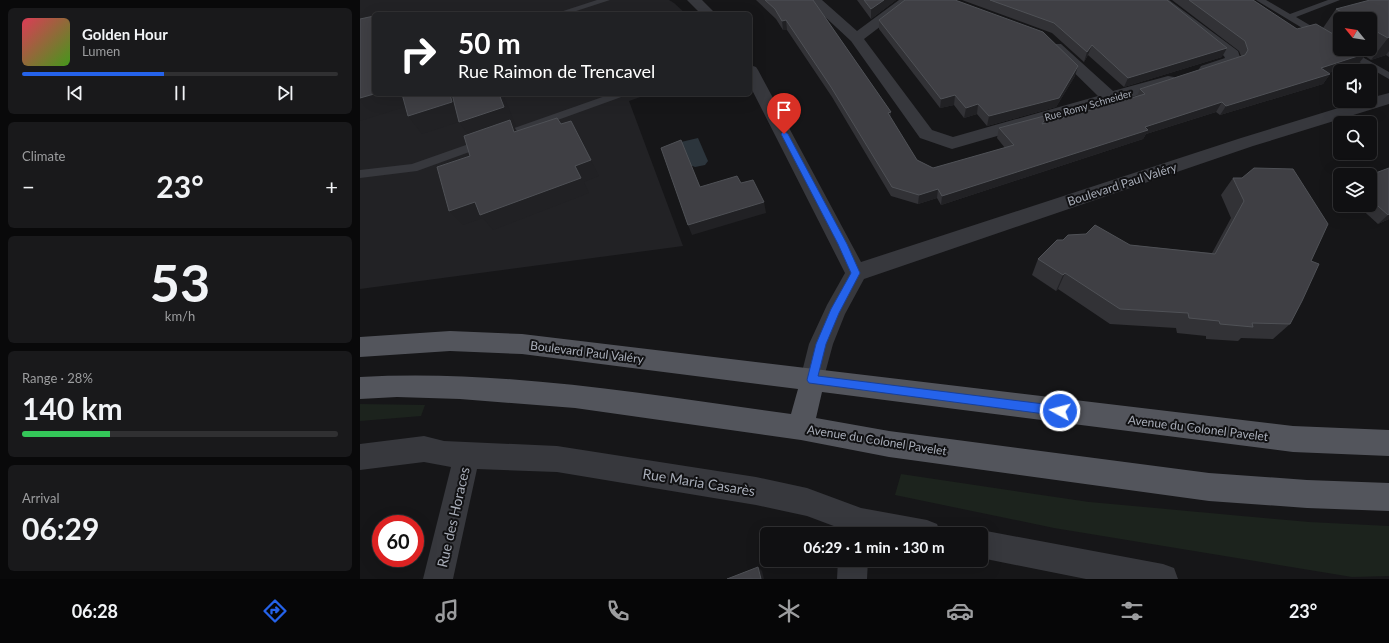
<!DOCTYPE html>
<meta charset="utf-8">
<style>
:root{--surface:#101012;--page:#19191b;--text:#f1f3f6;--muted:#9c9d9f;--line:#303032;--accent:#2563eb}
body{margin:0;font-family:Lato,sans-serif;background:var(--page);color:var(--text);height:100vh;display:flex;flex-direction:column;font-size:15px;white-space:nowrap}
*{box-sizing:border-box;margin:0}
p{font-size:13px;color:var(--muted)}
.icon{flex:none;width:22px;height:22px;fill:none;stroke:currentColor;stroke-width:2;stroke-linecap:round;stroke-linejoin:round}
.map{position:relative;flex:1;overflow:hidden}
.panel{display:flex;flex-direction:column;gap:8px;padding:8px;background:#09090a;width:360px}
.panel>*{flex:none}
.top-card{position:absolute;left:12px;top:12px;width:380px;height:84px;border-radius:6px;box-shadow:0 4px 16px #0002,0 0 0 1px var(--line);background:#202124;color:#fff;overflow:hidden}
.needle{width:26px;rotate:300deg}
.controls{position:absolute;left:973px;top:12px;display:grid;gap:8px}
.controls a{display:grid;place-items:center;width:44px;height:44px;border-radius:6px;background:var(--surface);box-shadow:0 4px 16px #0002,0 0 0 1px var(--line);font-size:20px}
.speed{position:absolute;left:12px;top:515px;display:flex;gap:8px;font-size:20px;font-weight:700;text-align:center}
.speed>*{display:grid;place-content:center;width:52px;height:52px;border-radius:50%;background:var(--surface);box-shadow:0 4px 16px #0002,0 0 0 1px var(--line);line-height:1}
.speed .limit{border:6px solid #d22;background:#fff;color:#111}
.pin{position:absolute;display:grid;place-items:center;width:34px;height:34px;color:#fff;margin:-41px -17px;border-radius:50% 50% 50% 0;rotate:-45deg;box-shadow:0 0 4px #0007}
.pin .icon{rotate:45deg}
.me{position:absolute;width:44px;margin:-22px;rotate:277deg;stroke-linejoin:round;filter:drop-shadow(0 0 3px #0008)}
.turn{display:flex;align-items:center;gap:14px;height:84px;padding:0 20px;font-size:18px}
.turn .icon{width:52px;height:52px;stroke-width:2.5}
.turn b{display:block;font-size:28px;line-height:34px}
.big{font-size:30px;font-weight:700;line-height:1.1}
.panel .widget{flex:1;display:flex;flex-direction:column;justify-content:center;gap:6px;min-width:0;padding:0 14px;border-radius:6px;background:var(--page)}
.panel .dial{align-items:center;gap:0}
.dial b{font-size:52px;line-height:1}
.song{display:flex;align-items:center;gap:12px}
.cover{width:48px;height:48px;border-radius:6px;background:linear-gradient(135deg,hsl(350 70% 55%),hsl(100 70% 35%))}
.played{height:4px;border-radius:2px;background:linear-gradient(90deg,var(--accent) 45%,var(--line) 45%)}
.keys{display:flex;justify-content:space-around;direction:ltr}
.heat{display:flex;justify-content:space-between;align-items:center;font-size:22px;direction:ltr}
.charge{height:6px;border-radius:3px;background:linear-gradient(90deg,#34c759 28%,var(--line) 0)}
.trip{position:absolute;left:400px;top:527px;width:228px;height:40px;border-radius:6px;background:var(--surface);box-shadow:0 4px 16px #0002,0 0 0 1px var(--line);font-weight:700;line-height:40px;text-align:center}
.tabs{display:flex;height:64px;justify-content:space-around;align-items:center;background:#060607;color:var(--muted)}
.tabs .icon{width:28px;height:28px}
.tabs .current{color:var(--accent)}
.tabs b{font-size:18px;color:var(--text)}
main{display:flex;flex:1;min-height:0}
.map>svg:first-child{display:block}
.built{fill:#222225}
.green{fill:#1c231d}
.water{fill:#2c353c}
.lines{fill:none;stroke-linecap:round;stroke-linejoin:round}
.lane{fill:#37383d;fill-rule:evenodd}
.street{fill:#37383d;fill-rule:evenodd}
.primary{fill:#53555c;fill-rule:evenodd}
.wall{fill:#323236;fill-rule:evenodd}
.shaded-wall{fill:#212124}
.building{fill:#3f3f44;stroke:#4f5156}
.route{fill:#2563eb;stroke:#184099}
.labels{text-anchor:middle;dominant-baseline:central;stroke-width:4;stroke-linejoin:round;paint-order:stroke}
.far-street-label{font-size:10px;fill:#a8adb8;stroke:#111113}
.street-label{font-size:12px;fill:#a8adb8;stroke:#111113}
.near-street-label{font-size:14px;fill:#a8adb8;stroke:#111113}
</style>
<main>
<section class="panel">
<div class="widget">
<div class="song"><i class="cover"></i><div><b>Golden Hour</b><p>Lumen</p></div></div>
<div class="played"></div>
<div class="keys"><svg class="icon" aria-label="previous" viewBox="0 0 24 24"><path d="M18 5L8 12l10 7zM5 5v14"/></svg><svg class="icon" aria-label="pause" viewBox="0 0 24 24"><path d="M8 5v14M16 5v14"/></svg><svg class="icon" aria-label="next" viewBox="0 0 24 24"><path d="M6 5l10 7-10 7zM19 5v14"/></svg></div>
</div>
<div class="widget"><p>Climate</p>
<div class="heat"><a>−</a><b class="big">23°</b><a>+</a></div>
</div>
<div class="widget dial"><b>53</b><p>km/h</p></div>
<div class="widget"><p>Range · 28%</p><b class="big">140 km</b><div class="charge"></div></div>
<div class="widget"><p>Arrival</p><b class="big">06:29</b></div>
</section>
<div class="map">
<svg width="1029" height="579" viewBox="0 0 1029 579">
<rect width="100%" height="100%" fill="#161618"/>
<path class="built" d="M0,0H309L314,3L326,14H14V94H289L269,101L323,246L0,289Z"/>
<path class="green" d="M0,404L65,405L61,416L0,421Z
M541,474L729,502L949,522L1029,526V576L992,577L694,528L535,495Z"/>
<path class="water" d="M338,138L348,161L345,165L335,167L330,165L321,142Z"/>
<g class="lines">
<path class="lane" d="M237,0H250L207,14H194Z
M896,0H906L930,14L968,0H980L936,17L980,43V49H983H977Z
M988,49L1029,72V79L985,54L983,52Z
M251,94H266L264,96L57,171L0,178V170L52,164Z"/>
<path class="street" d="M327,0H342L356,14H341Z
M447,0H462L497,31L539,0H555L504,39L572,130L593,137L738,96L691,50L688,47L691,44H701L753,91L808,76L814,77L816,81L814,85L758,101L757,103L748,104L592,149L586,147L560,138L491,41Z
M793,0H809L878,51L881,60L879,63L847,74L841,72L839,69L841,66L865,58L864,56Z
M390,65L396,67L398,70L501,262L881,138L1001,101H1010V98L1029,93V104L893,146L504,279L485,314L473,344L461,388L452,391L443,388L440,380L449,344L467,305L485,273L390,86Z
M64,436L84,441L197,446L396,477L447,488L501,508L567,520L577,524L581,534H495L447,516L396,505L197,472L117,469L93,579H63L91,467L64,462L0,470V444Z
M621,530L803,564L814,568L818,579H726L621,558V534H611Z
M478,560H508L507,579H477Z"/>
<path class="primary" d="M90,331L162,334L933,426L1029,430V456L933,452L462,392L456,418L529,431L849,473L947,480L1029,483V511L947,508L849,501L529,457L441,440L215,408L100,399L37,397L0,399V377C145,369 289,395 431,414L438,389L162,354L90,351L0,357V337Z"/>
</g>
<path class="wall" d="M396,0H453L531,112L530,118L557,160L573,168L645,148L637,138L639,128L685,123L777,96L780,89L881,56L879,51L812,0H893L937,29L963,28L976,9L1029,0V57L1026,55L1011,60L1005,56L999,63L968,73L970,74L963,84L860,115L856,112L786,134L783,139L581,205L577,198L558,204L531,196L472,97L427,30H423L416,19ZM980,19H1010V49H980Z
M497,0H536L511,19Z
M602,0H807L862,57L764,87L728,55L724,62L692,33Z
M519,20L715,76L696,107L627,126L617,114L604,118L594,105L580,108L519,29Z
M1029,168V219L1018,224L997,205H1010V175Z
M873,178L951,261L930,324L913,339L881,338L878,341L846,339V336L817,333L816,328L750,324L698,289L696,291L672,275L678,259L770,245L852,253L871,218L861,195Z"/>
<path class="shaded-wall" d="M524,0H536L511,19V9Z
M426,20L427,30H423L422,21Z
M1029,37V51L1026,55L1011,60L1028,38Z
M732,45L728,55L724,62L727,52Z
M867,48L862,57L764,87L768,78Z
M1007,53L999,63L954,78L961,68Z
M718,66L715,76L696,107L627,126L629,116Z
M970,74L963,84L860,115L866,106Z
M14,94H46L54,104L0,121V98Z
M90,94H96L105,120L62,134L48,116Z
M139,94H143L156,126L154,127L160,135L113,141L99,122Z
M595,95L594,105L580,108L581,99Z
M862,102L856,112L786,134L783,139L581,205L582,196L785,127Z
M618,104L617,114L604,118L606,108Z
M531,112L530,122L528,113Z
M688,115L685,125L682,124Z
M211,121L239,176L224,182L229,193L133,230L123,218L103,225L89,211L215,166Z
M578,189L577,198L558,204L559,195Z
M404,202L406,213L332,235L328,225Z
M1029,214V219L1018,224L1028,215Z
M705,273L698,289L696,291L703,275Z
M398,567L402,571L404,579H401Z"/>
<path class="building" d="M405,0H453L531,112L528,113L557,160L573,168L654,145L639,128L688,115L682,124L785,94L780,89L885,55L888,50L885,41L829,0H893L937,29L956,24L980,38V49H999L1007,53L961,68L970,74L866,106L862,102L785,127L788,130L582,196L578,189L559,195L532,187L471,87L426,20L422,21L415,9Z
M504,0H524L511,9Z
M545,0H595L683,32L718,66L699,98L629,116L618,104L606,108L595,95L581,99L519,20Z
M630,0H807L867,48L768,78L732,45L727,52L694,23Z
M1010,0H1029V37L1028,38L1010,28V19H995L976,9Z
M14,16V94L0,98V19Z
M42,94H90L92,102L48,116Z
M92,94H139L144,107L99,122Z
M197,118L201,124L211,121L231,160L215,166L221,178L120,215L115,202L89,211L77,167L110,156L104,136L150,120L154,132Z
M321,140L340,187L377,176L381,183L393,180L404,202L328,225L301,148Z
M894,168L933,169L968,224L951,261L959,264L942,301L930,324L892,323L893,327L860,324L859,321L829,318L828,313L760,309L705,273L703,275L678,259L697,240H703L708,235L726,234L735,225L770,245L855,254L884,201L873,178H882Z
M1029,168V214L1028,215L1010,199V175Z
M398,567L401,579H367Z"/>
<path class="route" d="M424,131L428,134L487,244L500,273L479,313L466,344L458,376L700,406L703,407L705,411L703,414L700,416L449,383L447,380L456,344L471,309L491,273L478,244L421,134Z"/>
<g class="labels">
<g class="far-street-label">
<text transform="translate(728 105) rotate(-16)">Rue Romy Schneider</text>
</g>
<g class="street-label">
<text transform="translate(762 184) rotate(-18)">Boulevard Paul Valéry</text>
<text transform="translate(227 352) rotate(7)">Boulevard Paul Valéry</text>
<text transform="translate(838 428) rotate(7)">Avenue du Colonel Pavelet</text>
<text transform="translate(517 440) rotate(9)">Avenue du Colonel Pavelet</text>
</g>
<g class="near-street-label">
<text transform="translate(339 482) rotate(9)">Rue Maria Casarès</text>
<text transform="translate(93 517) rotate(-77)">Rue des Horaces</text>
</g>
</g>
</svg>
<div class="controls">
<a><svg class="needle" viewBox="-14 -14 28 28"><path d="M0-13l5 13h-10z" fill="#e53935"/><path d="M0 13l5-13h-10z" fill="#9c9d9f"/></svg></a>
<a><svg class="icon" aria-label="sound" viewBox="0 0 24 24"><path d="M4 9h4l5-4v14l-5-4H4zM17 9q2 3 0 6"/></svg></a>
<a><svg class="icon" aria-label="search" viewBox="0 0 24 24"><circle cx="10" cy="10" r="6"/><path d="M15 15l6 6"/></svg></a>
<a><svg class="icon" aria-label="layers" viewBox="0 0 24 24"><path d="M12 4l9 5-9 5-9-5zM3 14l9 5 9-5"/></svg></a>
</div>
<div class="speed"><div class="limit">60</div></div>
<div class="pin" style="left:424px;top:134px;background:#d93025"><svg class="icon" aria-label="arrive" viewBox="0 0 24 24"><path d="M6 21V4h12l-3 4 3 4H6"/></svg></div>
<svg class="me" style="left:700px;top:411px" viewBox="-20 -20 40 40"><circle r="17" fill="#2563eb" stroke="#fff" stroke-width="3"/><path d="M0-11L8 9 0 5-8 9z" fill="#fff"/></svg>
<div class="trip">06:29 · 1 min · 130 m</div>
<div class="top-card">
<div class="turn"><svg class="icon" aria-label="right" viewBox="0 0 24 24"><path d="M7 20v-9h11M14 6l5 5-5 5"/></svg><div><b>50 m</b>Rue Raimon de Trencavel</div></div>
</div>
</div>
</main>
<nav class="tabs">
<b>06:28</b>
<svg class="icon current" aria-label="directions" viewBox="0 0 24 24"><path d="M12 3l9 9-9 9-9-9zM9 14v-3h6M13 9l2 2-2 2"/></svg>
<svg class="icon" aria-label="music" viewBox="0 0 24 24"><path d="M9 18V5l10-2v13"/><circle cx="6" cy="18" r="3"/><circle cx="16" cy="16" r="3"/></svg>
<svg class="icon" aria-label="phone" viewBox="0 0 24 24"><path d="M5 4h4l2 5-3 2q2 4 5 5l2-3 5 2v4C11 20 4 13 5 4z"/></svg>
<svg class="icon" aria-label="climate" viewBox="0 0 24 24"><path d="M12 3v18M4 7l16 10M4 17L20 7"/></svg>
<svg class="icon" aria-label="car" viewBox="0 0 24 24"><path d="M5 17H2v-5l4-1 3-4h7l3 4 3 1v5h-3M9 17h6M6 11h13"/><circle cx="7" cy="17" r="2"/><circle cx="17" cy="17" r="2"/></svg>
<svg class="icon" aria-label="filters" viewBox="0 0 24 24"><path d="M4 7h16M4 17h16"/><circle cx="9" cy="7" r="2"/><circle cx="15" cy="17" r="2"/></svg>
<b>23°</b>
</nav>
